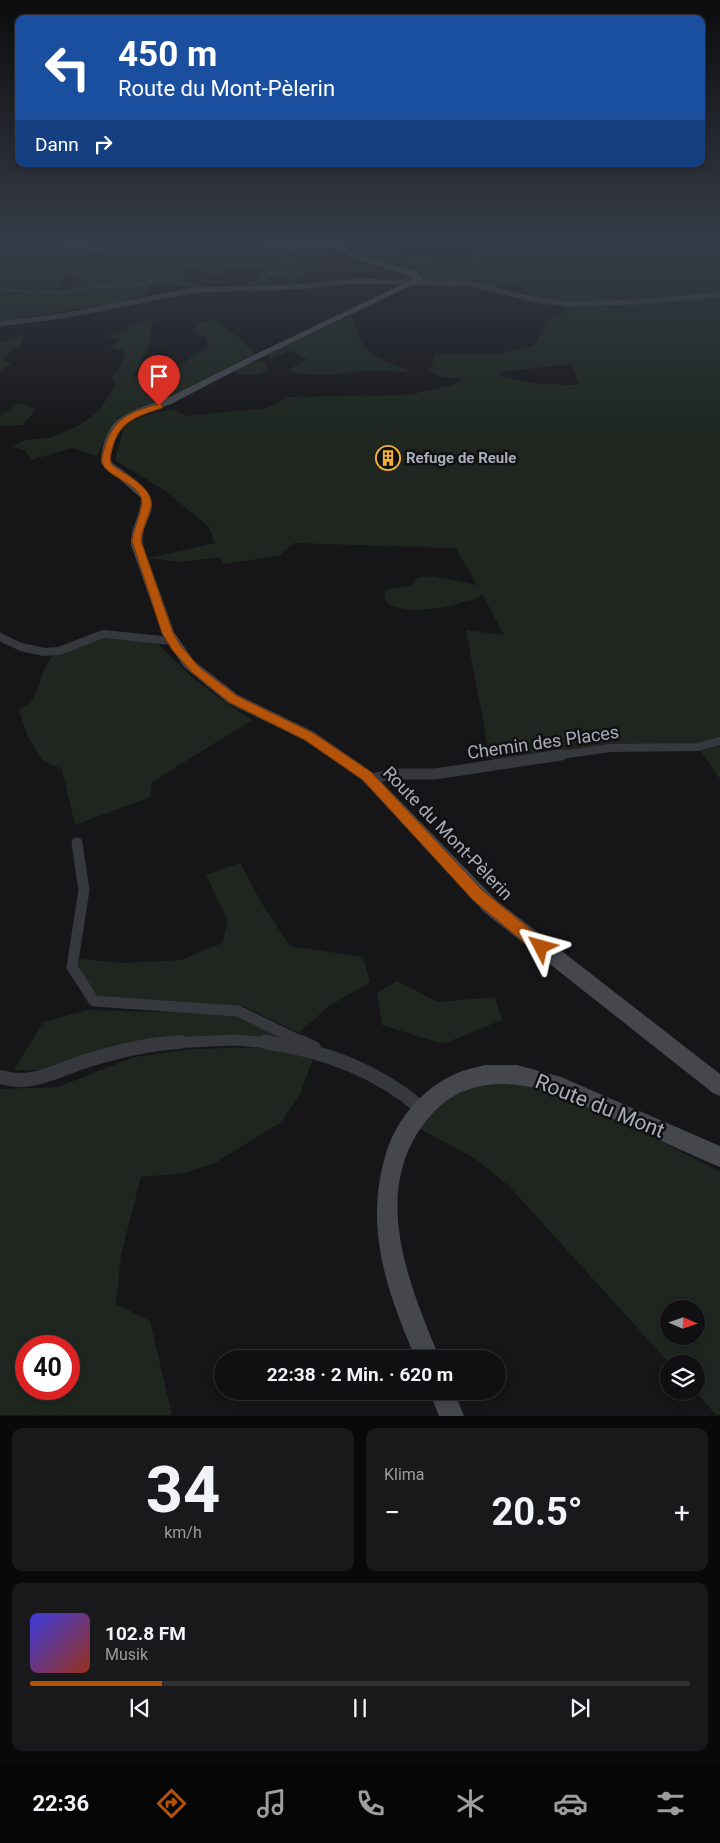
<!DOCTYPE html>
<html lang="de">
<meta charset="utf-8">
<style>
:root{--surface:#101012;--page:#19191b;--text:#f1f3f6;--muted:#9c9d9f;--line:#303032;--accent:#b45309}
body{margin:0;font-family:Roboto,sans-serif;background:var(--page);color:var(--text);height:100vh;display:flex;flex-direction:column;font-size:19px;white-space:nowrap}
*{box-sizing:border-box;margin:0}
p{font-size:16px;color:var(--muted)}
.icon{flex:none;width:28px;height:28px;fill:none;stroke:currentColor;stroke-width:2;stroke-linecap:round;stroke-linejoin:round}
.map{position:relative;height:1416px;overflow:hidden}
.side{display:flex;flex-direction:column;gap:12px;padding:12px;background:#09090a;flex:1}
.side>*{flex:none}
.hud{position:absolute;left:15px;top:15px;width:690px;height:152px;border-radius:10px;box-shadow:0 2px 8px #0003,0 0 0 1px var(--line);background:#1a4fa0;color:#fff;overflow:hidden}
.needle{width:32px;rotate:92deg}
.tools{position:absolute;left:660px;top:1300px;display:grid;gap:10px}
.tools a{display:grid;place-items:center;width:45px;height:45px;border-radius:50%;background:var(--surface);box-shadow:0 2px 8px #0003,0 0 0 1px var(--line);font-size:25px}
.speed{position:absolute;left:15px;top:1335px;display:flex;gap:10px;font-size:25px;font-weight:700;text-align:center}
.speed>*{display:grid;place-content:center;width:65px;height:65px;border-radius:50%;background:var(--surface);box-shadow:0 2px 8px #0003,0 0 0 1px var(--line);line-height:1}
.speed .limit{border:8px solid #d22;background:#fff;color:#111}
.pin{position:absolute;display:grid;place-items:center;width:42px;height:42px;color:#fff;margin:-51px -21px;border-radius:50% 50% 50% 0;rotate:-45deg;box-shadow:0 0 5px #0007}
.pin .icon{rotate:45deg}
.me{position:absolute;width:55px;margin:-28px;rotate:309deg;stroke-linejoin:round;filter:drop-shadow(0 0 4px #0008)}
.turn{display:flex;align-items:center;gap:18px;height:105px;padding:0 20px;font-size:22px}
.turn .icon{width:65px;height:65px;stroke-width:2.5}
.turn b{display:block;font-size:35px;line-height:42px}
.then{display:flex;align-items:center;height:48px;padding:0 20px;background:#0003;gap:10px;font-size:19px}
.big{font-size:38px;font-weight:700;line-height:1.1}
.side .card{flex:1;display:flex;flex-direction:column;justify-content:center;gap:8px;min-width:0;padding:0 18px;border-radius:10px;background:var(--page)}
.side .dial{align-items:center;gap:0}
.dial b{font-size:65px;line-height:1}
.song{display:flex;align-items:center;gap:15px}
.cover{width:60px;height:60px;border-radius:8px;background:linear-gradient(135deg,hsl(240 70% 55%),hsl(10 70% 35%))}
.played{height:5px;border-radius:2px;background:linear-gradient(90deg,var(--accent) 20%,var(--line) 20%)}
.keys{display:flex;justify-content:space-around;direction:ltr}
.heat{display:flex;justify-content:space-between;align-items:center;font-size:28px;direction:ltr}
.side .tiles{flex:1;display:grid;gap:12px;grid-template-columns:1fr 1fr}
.card:last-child{grid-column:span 2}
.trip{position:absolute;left:214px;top:1350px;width:292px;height:50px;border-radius:25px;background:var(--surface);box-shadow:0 2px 8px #0003,0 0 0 1px var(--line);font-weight:700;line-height:50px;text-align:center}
.menu{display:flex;height:80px;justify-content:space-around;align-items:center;background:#060607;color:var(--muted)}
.menu .icon{width:35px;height:35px}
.menu .on{color:var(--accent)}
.menu b{font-size:22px;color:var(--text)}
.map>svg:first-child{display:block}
.green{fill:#1e261f;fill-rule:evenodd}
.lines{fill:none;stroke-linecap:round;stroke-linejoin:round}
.stream{stroke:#2c353c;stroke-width:2}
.street-far3{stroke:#37383d;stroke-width:5}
.street-far2{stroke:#37383d;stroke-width:8}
.street-far1{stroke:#37383d;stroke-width:11}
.street{stroke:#37383d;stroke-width:14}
.secondary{fill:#45474d;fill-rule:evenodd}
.route{fill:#b45309;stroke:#753606}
.labels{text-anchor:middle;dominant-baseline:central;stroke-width:5;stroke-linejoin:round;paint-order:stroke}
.far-poi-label{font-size:15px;font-weight:bold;fill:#a8adb8;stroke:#111113;text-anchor:start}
.street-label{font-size:18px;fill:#a8adb8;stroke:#111113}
.near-street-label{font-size:21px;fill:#a8adb8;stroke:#111113}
</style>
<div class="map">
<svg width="720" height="1416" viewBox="0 0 720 1416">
<rect width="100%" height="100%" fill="#161618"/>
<path class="green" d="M0,238H419L414,245L397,243L394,249L396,254L448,261L473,259L482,247H519L527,241L519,238H720V740L696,744L495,761L490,758L466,630L504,635L482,594L474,600C465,600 460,604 451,606C432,610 407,612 389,605L384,597L386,590L410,586L418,578L432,576L477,585L456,548L294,543L279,556L223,564L220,557L179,562L148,558L215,543L209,527L164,490L115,460L124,426L141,417L171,409L188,416L267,408L289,397L408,395L453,385L464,379L441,377L430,371L436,353L491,355L534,346L547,320L574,306C564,304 551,307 542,303C526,296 521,275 497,288L426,281L409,269L408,272L415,280L410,281L380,267L352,258L357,255L332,242L320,245L328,249L319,255L318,259L320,260L309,266V270L298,280L300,286L289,287L291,278L270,277L264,281H255L263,271L256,268H227L221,276H209C200,268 192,267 181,272L191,279L193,285H149L148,292L129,301L0,322ZM61,274L77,277L82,282L81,285L58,291ZM572,364L579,385L538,384L498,376L502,372Z
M351,316L363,346L375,357L413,372C394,372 373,370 354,372C326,375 317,378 288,370L307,359L291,351L270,359V353Z
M153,317L158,320L151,323C153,345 142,357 134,376L161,378L207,347L206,337L195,334L197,327L195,323L213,320L237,336L255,354L163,402L119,418L109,431L97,456L72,448L31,460L26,451L13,447L25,440L49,438L78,426L99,411L116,384L112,377L120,368L125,350L110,348L120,339L107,337Z
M23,335L22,344L6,354L3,359L11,364L0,372V343Z
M255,360L265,363L267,370C257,375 244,379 234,371Z
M19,403L37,409L22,425L0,426V416Z
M98,638L157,643C187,674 215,697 252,720L152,782L150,797L75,825L62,769L43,761L28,737L19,710C44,697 37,674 51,658C58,650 87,640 98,638Z
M720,746V779L700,750Z
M240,863L261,902L290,946L363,957L370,982L329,1006L299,1033L243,1006L98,996L77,968L80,959L124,963L181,960L222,943L228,921L206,875Z
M397,981L438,1002L495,997L502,1020L443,1044L382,1025L377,993Z
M88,1010L237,1014L286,1041L218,1035L152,1041L48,1070H14L43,1022Z
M266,1047L313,1058L300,1095L281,1122L215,1163L185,1173L141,1177L121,1255L116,1304L150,1321L172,1415H0V1089L58,1087L134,1057L194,1049ZM26,1346H69V1389H26Z
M499,1079L537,1084L619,1119L720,1172V1415H716L695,1391L696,1364H670L509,1186L474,1158L415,1126L461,1088ZM669,1309H696V1336H669Z"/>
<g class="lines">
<path class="stream" d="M336,240L348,238
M235,286H239
M245,286C275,276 298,254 328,243
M0,290L61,293L76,289L144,284L157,280L195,286"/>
<path class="street-far3" d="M0,241H53L112,252L156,254L229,251L276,252L323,243
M0,324L62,316L196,290L296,287L356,281L471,284L537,300L566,304L634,302L720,295"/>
<path class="street-far2" d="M0,637L21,647L44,652L59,651L103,634L172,641
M553,756L610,748L698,747L720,741"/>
<path class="street-far1" d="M371,779L392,774H435L561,755
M77,843L84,890L72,967L94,1001L238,1011L304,1043
M168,1043L234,1040L273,1043"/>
<path class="street" d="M265,1042C321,1050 377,1070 421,1108
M301,1042L314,1048
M0,1077C33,1087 58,1069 89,1060C118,1051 149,1044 180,1042"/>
<path class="secondary" d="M215,238L281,243L329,239L362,257L414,271L420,274L422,280L254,361L171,404L137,416L124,424L117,435L111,453V462C125,473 157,489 151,511C147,524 141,531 143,545L174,632L194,661L238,695L314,732L372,772L496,900L720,1074V1096L713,1093L484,912L362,780L304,740L228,703L184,667L162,633L131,545C130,527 141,516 141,498L101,463C101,448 107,428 119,419C137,406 162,402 182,391C258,352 336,316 414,279L408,275L358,259L328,243L281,247Z
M485,1065H517L561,1077L720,1146V1167C679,1150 640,1130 600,1113C574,1101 546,1088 517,1085C485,1081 454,1089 432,1114C367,1186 408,1282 440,1359H416C386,1290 363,1225 387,1150C398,1119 419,1093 449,1077C459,1071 473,1068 485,1065Z
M429,1391H454L464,1416H439Z"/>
</g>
<linearGradient id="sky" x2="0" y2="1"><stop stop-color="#0c0c0d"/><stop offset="0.55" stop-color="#363c48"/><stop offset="1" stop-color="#363c48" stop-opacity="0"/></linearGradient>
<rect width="720" height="436" fill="url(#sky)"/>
<path class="route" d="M159,404L163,406L162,408C138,416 120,421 113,446C111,454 109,458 112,465C124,474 155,488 151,507C148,519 142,528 141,541L173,633L180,645L200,668L237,696L313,733L371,772L483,891L546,942L548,947L546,952L541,954L536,952L473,900L363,780L305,740L229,702L193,673L173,651L162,633L132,541C133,529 145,506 141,497C134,483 115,479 105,468C100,462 102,456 104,450C113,418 129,412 159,404Z"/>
<defs>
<symbol id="building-ring" viewBox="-11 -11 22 22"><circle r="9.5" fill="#111113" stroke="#f2b134" stroke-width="1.5"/><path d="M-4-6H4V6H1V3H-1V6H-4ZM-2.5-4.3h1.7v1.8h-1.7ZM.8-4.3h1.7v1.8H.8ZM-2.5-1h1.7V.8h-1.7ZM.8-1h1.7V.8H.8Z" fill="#f2b134"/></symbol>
</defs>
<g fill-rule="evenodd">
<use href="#building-ring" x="374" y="444" width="28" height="28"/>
</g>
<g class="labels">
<g class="far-poi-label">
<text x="406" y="458">Refuge de Reule</text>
</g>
<g class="street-label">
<text transform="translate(543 742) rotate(-8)">Chemin des Places</text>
<text transform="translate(448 833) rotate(46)">Route du Mont-Pèlerin</text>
</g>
<g class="near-street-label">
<text transform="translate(600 1106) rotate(22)">Route du Mont</text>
</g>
</g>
</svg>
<div class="tools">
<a><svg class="needle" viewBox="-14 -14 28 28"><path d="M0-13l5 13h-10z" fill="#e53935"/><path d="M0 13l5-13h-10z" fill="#9c9d9f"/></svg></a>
<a><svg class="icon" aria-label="layers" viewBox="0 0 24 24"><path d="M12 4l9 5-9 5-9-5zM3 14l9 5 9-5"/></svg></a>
</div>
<div class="speed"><div class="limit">40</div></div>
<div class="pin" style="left:159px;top:406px;background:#d93025"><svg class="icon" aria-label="arrive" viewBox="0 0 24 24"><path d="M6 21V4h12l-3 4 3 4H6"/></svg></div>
<svg class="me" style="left:541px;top:947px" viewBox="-20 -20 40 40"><path d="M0-17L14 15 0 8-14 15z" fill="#b45309" stroke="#fff" stroke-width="4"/></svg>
<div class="trip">22:38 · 2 Min. · 620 m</div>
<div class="hud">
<div class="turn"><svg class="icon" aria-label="left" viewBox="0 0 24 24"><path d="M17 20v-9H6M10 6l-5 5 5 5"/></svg><div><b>450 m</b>Route du Mont-Pèlerin</div></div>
<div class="then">Dann<svg class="icon" aria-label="right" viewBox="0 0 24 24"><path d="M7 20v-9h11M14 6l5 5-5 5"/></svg></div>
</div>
</div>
<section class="side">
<div class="tiles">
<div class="card dial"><b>34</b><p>km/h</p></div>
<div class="card"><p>Klima</p>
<div class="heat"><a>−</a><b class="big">20.5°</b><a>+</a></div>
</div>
<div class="card">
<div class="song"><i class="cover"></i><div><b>102.8 FM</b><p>Musik</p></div></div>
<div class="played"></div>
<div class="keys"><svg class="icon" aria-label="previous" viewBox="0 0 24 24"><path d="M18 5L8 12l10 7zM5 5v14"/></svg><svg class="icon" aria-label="pause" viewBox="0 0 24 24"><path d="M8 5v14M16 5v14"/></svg><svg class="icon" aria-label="next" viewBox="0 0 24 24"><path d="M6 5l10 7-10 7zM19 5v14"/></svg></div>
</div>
</div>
</section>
<nav class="menu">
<b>22:36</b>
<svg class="icon on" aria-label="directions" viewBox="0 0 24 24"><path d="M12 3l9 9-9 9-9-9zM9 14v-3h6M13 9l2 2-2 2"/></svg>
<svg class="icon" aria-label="music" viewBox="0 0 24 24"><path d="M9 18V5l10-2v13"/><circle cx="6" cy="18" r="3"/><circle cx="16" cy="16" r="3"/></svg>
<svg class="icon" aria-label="phone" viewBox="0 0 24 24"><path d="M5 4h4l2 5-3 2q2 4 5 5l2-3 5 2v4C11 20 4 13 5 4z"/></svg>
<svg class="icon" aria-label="climate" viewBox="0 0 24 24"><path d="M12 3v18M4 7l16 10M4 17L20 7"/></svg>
<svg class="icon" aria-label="car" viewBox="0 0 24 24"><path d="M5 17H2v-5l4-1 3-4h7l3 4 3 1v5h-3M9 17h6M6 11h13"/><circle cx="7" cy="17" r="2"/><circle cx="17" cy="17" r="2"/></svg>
<svg class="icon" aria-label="filters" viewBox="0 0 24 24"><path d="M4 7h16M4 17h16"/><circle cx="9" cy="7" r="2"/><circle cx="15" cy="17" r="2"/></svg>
</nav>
